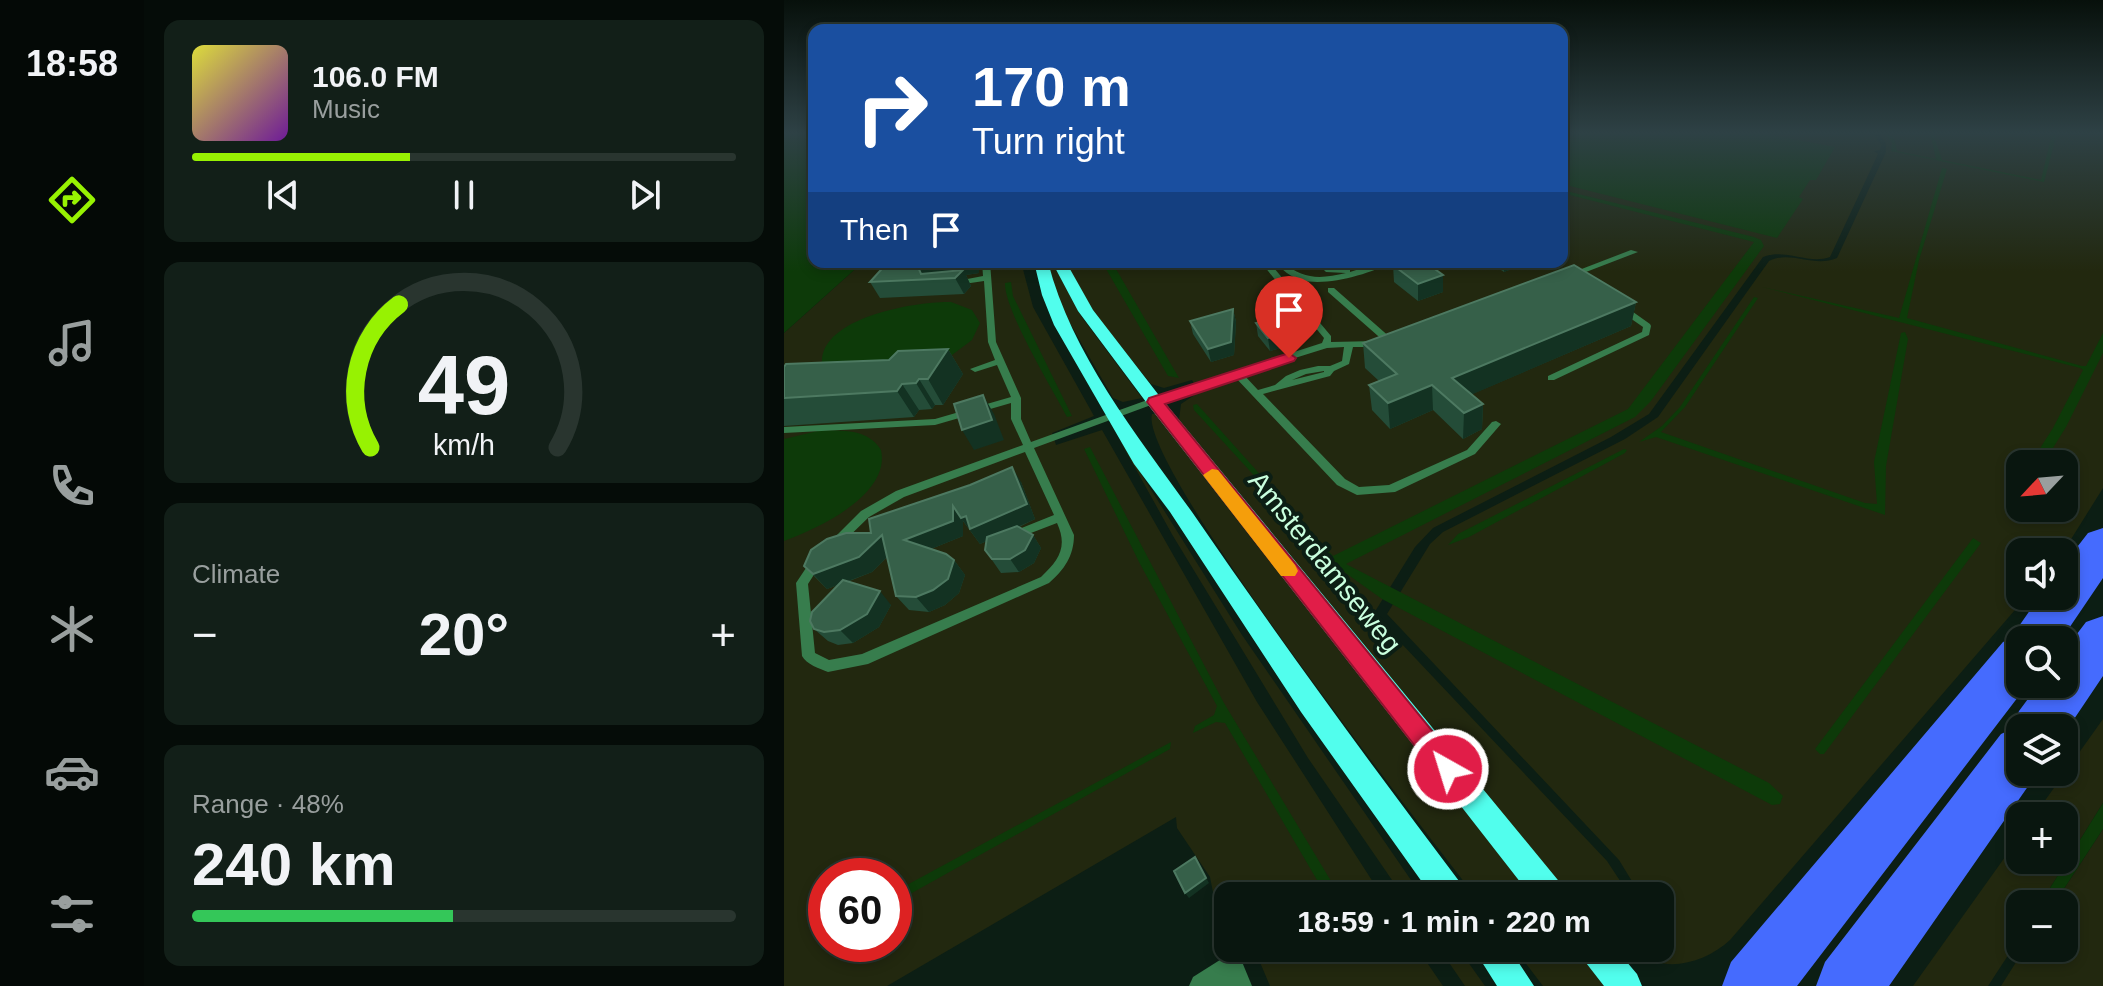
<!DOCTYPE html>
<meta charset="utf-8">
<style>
:root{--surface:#09160f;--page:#121f18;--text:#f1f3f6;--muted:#999f9e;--line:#29352f;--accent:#97f202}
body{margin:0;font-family:Arial,sans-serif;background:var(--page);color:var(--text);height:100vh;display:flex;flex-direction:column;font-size:30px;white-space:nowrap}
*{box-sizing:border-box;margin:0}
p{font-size:26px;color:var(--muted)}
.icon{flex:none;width:44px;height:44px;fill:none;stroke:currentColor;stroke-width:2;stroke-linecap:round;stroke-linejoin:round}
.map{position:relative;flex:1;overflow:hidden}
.details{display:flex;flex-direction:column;gap:20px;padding:20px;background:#050c08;width:640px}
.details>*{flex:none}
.guide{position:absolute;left:24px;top:24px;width:760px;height:244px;border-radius:16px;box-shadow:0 4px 12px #0003,0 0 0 2px var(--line);background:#1a4fa0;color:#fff;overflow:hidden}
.needle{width:52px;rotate:244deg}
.controls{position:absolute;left:1222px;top:450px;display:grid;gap:16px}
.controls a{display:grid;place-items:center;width:72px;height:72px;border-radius:16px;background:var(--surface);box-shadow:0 4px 12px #0003,0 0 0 2px var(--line);font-size:40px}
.speed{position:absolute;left:24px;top:858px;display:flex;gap:16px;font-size:40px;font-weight:700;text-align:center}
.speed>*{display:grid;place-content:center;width:104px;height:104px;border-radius:50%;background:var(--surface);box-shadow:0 4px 12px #0003,0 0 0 2px var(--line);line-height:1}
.speed .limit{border:12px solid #d22;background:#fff;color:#111}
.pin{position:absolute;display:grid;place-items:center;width:68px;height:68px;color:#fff;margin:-82px -34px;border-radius:50% 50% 50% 0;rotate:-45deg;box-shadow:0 0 8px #0007}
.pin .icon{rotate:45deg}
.me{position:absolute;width:88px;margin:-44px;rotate:321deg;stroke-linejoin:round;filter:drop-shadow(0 0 6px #0008)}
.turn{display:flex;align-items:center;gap:28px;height:168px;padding:0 32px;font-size:36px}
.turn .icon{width:104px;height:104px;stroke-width:2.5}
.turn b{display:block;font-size:56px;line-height:68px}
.then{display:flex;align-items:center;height:76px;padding:0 32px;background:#0003;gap:16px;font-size:30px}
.big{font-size:60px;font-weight:700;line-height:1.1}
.details .widget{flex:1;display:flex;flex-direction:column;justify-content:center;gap:12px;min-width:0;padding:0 28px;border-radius:16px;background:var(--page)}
.details .dial{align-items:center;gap:0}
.dial svg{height:208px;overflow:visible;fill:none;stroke:var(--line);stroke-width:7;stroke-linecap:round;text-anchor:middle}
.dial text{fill:var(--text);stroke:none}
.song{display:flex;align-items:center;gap:24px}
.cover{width:96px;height:96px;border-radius:12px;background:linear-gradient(135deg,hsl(60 70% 55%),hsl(280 70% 35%))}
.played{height:8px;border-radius:4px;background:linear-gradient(90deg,var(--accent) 40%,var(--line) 40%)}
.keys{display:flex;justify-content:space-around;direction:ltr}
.heat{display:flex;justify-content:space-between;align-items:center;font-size:44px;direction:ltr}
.charge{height:12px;border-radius:6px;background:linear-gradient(90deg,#34c759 48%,var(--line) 0)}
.trip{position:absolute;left:430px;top:882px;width:460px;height:80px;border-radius:16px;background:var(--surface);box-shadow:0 4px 12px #0003,0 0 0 2px var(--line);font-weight:700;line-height:80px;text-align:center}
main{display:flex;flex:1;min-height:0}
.tab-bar{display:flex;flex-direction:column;width:144px;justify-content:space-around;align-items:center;background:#040906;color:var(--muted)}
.tab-bar .icon{width:56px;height:56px}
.tab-bar .current{color:var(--accent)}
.tab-bar b{font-size:36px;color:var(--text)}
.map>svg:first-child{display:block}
.green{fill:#22280f;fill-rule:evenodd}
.water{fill:#0d3a09}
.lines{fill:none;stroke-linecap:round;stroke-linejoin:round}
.service{fill:#377d4d;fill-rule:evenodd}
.minor{fill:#377d4d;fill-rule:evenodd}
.primary{fill:#51feed;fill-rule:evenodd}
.motorway{fill:#456bfe;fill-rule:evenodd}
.wall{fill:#244c38}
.shaded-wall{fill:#133222}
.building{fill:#366049;stroke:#4d7961;stroke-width:2}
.route{fill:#e11d48;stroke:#92132f;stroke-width:2}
.slow{fill:#f59e0b}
.labels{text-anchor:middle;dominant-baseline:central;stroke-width:8;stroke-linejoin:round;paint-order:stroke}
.street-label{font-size:28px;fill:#c9ffde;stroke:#0c1e14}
</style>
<main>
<nav class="tab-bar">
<b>18:58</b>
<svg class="icon current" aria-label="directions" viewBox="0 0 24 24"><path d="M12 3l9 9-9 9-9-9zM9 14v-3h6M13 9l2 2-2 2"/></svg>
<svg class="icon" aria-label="music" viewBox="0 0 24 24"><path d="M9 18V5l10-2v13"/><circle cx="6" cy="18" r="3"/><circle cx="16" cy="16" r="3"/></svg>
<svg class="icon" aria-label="phone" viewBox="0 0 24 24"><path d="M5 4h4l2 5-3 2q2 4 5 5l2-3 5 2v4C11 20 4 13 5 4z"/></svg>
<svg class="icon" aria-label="climate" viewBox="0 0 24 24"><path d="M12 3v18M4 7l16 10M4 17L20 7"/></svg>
<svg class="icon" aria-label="car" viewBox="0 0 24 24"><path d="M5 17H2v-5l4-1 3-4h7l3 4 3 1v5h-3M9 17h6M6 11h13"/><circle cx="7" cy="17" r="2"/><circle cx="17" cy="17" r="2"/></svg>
<svg class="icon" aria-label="filters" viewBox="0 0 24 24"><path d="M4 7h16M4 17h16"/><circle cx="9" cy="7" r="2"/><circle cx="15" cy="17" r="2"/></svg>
</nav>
<section class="details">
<div class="widget">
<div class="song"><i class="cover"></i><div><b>106.0 FM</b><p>Music</p></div></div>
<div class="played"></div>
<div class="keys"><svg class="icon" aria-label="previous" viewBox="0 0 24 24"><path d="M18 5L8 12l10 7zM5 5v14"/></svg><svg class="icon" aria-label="pause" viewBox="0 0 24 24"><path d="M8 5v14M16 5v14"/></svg><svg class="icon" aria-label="next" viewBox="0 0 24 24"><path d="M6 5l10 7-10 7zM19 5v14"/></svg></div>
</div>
<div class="widget dial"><svg viewBox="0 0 100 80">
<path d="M14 69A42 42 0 1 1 86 69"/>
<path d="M14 69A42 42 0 0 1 25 14" stroke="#97f202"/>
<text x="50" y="56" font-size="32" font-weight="700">49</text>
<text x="50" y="72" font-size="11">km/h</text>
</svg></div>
<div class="widget"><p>Climate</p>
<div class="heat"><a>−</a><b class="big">20°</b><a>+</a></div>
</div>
<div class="widget"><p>Range · 48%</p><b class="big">240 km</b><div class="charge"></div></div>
</section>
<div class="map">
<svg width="1319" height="986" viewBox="0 0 1319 986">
<rect width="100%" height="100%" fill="#0c1e14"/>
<path class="green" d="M778,133H1090L1097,145L1096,150L1090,151L1094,154L1046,257C1024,265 1002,248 979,257L865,414L827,437L649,528L631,547L587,618L599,624L823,861L846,896H789L759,869L395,420L397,404L415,392L408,380L380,388L367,384L308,310L280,262H778Z
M1095,133H1319V488L1279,552H1236V596H1243L946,940C926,958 898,969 871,962L869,948H876V896H857L835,860L603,614L646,544L659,532L841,439L874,417L985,261C1006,250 1030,268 1053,258L1102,152V144ZM1236,464H1280V508H1236Z
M79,262H237L249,307L310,416L268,433L272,445L318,430L473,702L598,896H444V916L430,897L426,877L393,828L392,817L103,986H0V333ZM42,876H110V944H42Z
M262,262H268L297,316L358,398L339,402L329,398L280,313Z
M368,414H372L753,896H691C644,835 354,465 368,414Z
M334,437L458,635L638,896H619L524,758L389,536Z
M1319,719V803L1256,904H1236V937L1204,986H1129L1236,836V860H1280V816H1250Z
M1319,829V986H1217L1241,948H1280V904H1270Z
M470,948H633L659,986H486Z
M655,948H674L701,986H681Z
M730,948H795L826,986H759Z"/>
<path class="water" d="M0,133H30V262H79L0,333Z
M778,133H977L1051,147L1032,180H1026L1015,197L1019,199L993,238L778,184Z
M1101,133L1110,137L1113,151L1152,159L1146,133H1149L1158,160L1257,180L1268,133H1273L1260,182L1107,151L1108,143Z
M1158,168L1163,169L1135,260L1123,318L1298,366H1302L1319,333V353L1282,427L1259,464H1246L1269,428L1299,370L1296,368L978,287L1115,318Z
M778,190L970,237L977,240L980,246L867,401L851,417L562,564L985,783L999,796L996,804L988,805L598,599L556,569L410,410L409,405L413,404L549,556L844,409L970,242L778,193Z
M318,262H328L395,378L384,376Z
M227,282L229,296L288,416L283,417C269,390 220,310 221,283Z
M970,297L974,298L901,407L877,432L1081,503L1093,504L1090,462L1117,333L1121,332L1124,339L1102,466L1101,515L872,437L855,442L878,426L896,407Z
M167,302L188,310L196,323L188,340L164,358L38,363C36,317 133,301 167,302Z
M34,431C56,430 84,428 97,450C107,495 33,529 0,541V439Z
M306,447L440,703L556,896H538L540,892L441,723L432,722L409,733L411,726L430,715L433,706L355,562L300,449Z
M840,449L843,450L841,453L685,537L664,545L674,534Z
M1189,538L1197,543L1040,754H1036L1031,749Z
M387,742L386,749L110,903V892Z
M1319,803V829L1270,904H1256Z"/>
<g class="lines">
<path class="service" d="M847,250L854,252L789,277L782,275Z
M198,262H206L212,342L237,398V419L247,442L391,390L538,343L540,338L500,290L477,294V290L496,286L477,262H485L547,336V342L593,341L597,344L593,347H569L565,364L550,371L546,376L479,394L561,479L575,487L605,485L683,450L708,422L712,421L717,424L691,454L611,492L573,495L553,485L451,377L397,394L250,448L290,535C290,556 280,570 265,583L84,664L44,672C36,669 22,664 18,656L12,583L30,556H38L40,559L24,584L31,653L45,660L78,654L257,577C275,560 284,547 273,523L229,540L225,539L223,536L225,533L270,515L241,452L120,497L85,517L54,547H46L44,544L77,511L112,491L239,445L227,419V403L151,425L0,433V427L151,419L227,397L213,365L191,372L186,369L211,360L204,342L200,281L173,285L169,283L173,281L199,276ZM560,347L558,361L546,366H534L516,370L502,376L491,385L474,390L459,374L543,348ZM540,371V372L508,380L522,374Z
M491,262H499C519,280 537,279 562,273L542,272L532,262H540L547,268L566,269V272L597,262H608C586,274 542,287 517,280C506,277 499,270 491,262Z
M544,288H550L608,339V343H602L544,292Z
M836,307H842L866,324L867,326L865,335L770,380H764V376L858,332L859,327L836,311Z"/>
<path class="minor" d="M447,953L456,957L468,986H405L409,977Z"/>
<path class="primary" d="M250,262H264C288,355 353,435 408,512C495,639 585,762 678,885L683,896H648L517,712L386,512L350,464L270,325L258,295Z
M268,262H282L309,310L377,398L778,885L783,896H747L365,406L294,311Z
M689,948H725L750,986H713Z
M794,948H831L853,974L858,986H820L799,959Z"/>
<path class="motorway" d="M1319,528V578L1277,640H1236V684H1244L1013,986H938L947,962L1219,642L1226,639L1256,596H1280V564L1304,533Z
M1319,616V676L1280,734V728H1236V772H1254L1105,986H1032L1041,962L1217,734L1228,729L1235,711L1255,684H1280V651L1302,622Z"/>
</g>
<path class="wall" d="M104,262H195V273L182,275L187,286L180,294L96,298L86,282Z
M705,262H745L720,272Z
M609,265L659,275V292L634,301L610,282Z
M852,302L847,326L688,394L699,404L698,429L679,439L649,410L606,429L588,410L585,385L595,381L581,368L579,343Z
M449,309L452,322L450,355L427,362L409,334L406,321Z
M472,323L504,346L486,351L474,336Z
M164,349L179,374L159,405H151L148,409L135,410L130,417L0,426V367L105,360Z
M237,482L251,519L235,527L249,535L257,548L250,563L235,572L217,573L201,550L203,541L196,544L179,521V536L147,549L170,560L181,575L175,593L161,605L145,612L125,610L112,596L103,557L88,572L63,582L107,605L95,627L69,643L54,645L44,641L30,629L54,585L43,589L20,566L87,533Z"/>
<path class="shaded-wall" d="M155,262H195V273L182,275L187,286L180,294L171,278L141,279L134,267L137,264Z
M720,262H745L720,272Z
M659,275V292L634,301V284Z
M852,302L847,326L668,403V378Z
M449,309L452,322L450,355L427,362L424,349Z
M501,333L504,346L486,351L484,338Z
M164,349L179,374L159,405L144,379Z
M135,379L151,405L148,409L132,383Z
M118,384L135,410L130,417L113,391Z
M648,385L649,410L606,429L604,403Z
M199,395L210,414L220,440L190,450L178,430Z
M699,404L698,429L679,439L680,413Z
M228,467L237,482L251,519L196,544L177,518Z
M169,506L179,521V536L132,555L120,540Z
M98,535L110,550L88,572L43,589L29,574Z
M249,535L257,548L250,563L235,572L226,559Z
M170,560L181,575L175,593L161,605L145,612L132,597Z
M96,591L107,605L95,627L69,643L56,630Z
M411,857L425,883L405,898L401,893Z"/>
<path class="building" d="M104,262H155L137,264L134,267L137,274L179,270L171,278L86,282Z
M617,262H641L659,275L634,284L609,265Z
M790,265L852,302L668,378L699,404L680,413L648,385L604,403L585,385L613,374L579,343Z
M449,309L447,342L424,349L406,321Z
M490,318L501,333L484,338L472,323Z
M164,349L144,379H135L132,383L118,384L113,391L0,398V367L2,364L105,360L114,351Z
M199,395L208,420L178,430L170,404Z
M228,467L243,504L186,529L182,516L177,518L169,506V521L120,540L162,554L170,560L164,579L149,590L132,597L112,596L98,535L75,557L29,574L20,566L27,550L43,539L62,533H87L85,519L186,485Z
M233,526L249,535L241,550L226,559H208L201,550L203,537Z
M59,580L96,591L83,614L56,630L40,632L30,629L26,621L28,612Z
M411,857L422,878L401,893L390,871Z"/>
<linearGradient id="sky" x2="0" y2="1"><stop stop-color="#07100b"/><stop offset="0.49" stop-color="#2e4145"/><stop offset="1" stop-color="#2e4145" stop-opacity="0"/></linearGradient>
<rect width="1319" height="271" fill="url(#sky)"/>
<path class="route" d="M505,353L512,358L510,361L381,404L672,760L676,769L672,777L664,781L655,777L363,402L365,398Z"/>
<path class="slow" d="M428,469L434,470L511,565L514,571L511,576H497L422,479L419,475Z"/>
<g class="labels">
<g class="street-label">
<text transform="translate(541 562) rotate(51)">Amsterdamseweg</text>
</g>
</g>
</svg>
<div class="controls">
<a><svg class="needle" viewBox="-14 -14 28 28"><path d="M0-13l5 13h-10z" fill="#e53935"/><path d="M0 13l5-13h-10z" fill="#999f9e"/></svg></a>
<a><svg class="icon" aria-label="sound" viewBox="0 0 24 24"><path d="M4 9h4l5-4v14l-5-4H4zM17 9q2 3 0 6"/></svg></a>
<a><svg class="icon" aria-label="search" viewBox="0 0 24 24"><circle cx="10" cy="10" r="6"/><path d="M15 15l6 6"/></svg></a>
<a><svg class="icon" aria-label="layers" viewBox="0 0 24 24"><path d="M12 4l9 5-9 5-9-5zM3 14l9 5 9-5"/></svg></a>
<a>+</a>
<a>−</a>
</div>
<div class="speed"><div class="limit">60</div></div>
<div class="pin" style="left:505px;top:358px;background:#d93025"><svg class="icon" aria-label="arrive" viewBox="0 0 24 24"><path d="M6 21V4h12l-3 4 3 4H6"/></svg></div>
<svg class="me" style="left:664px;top:769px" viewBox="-20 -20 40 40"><circle r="17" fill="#e11d48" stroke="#fff" stroke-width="3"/><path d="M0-11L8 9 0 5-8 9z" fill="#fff"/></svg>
<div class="trip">18:59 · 1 min · 220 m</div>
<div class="guide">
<div class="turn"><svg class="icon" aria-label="right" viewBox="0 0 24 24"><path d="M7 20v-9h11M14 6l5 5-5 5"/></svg><div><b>170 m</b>Turn right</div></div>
<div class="then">Then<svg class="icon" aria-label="arrive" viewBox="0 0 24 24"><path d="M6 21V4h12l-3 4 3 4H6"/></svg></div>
</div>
</div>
</main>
